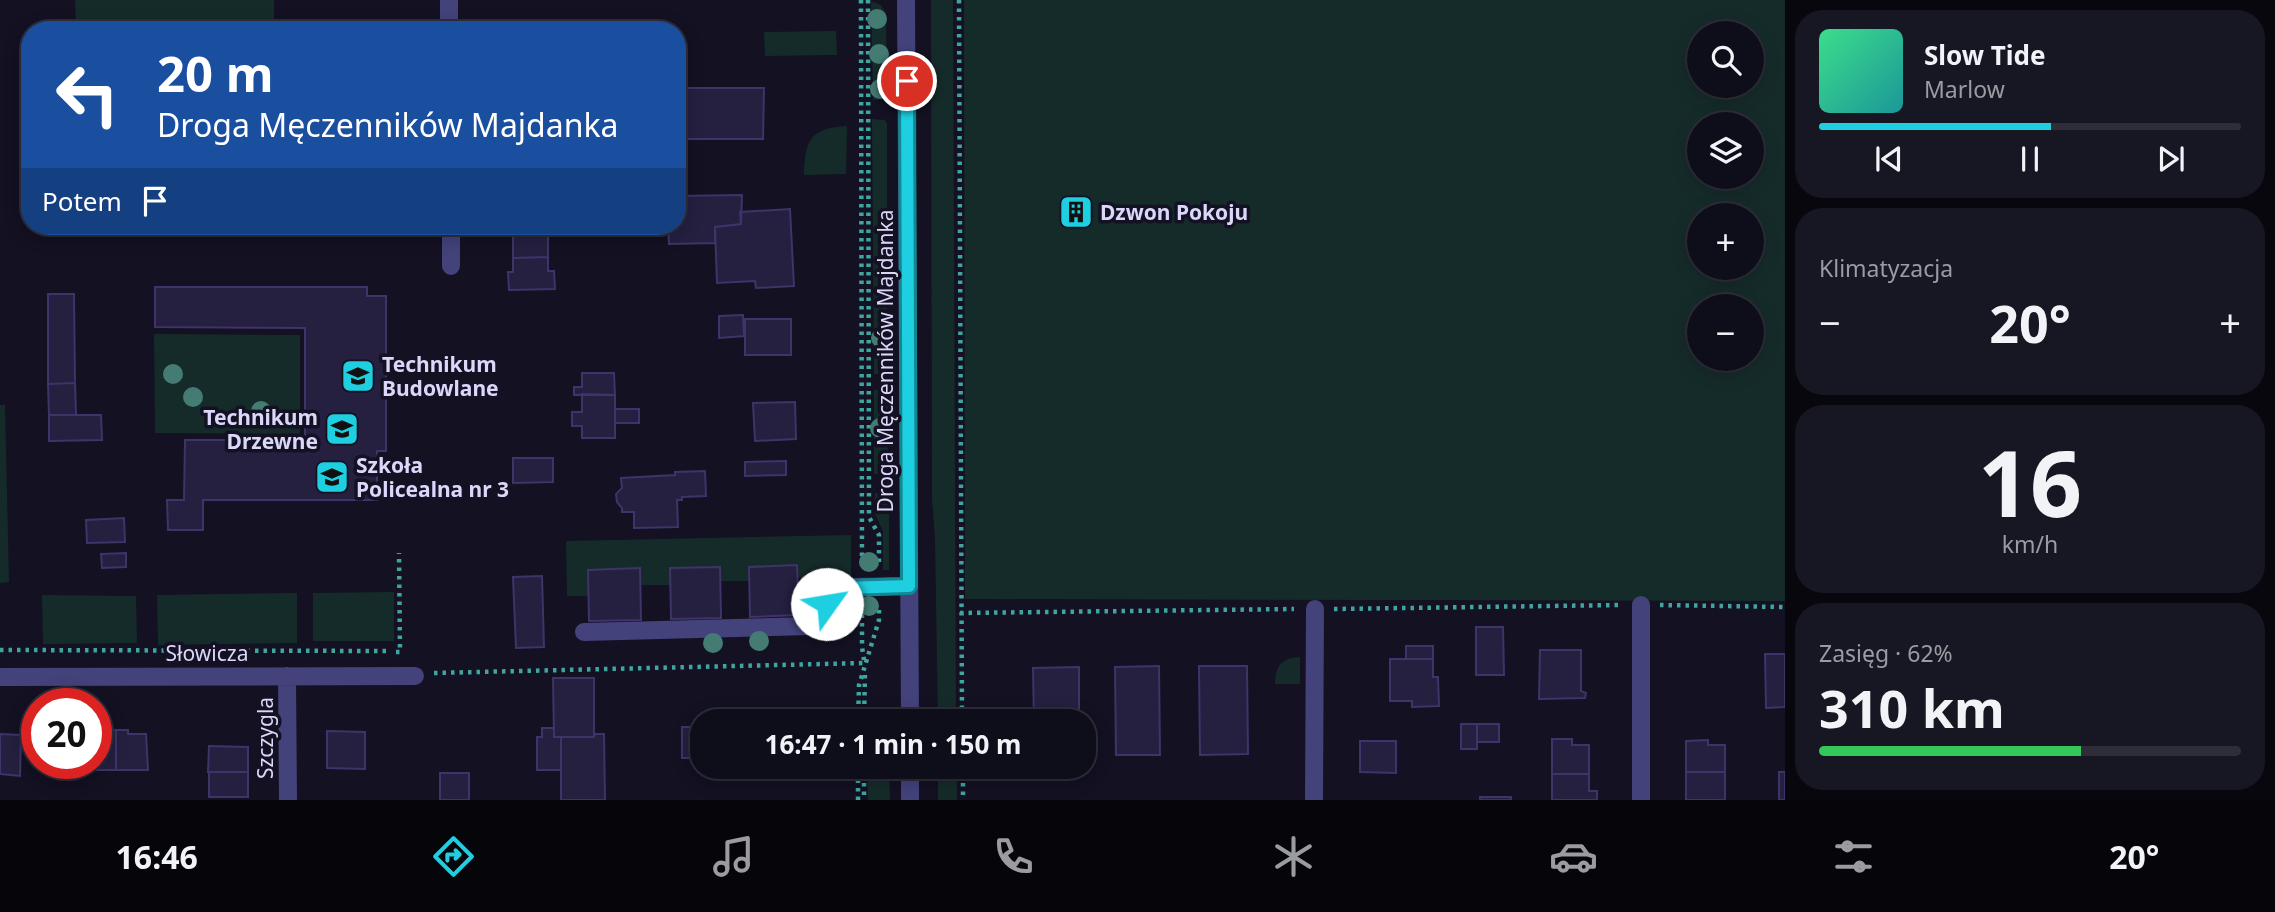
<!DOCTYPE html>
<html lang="pl">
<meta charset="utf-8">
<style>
:root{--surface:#0e0d1a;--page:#171623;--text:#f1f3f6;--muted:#9b9ca2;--line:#2e2d39;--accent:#1dcfe0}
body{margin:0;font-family:"Noto Sans",sans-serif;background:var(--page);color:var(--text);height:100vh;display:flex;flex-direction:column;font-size:26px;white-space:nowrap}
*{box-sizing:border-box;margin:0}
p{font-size:23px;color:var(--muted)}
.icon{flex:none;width:38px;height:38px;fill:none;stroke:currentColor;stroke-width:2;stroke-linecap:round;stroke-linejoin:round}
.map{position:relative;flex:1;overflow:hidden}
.details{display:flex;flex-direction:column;gap:10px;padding:10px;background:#08070e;width:490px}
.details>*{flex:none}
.guide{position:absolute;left:21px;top:21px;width:665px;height:214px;border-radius:28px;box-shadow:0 4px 18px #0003,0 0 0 2px var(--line);background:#1a4fa0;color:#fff;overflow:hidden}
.controls{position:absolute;left:1687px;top:21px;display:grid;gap:14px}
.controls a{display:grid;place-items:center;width:77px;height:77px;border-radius:50%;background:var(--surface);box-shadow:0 4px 18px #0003,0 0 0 2px var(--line);font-size:35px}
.speed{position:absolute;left:21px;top:688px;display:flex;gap:14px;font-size:35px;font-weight:700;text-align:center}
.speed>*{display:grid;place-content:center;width:91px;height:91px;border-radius:50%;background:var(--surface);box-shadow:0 4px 18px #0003,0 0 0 2px var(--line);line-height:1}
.speed .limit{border:10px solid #d22;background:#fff;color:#111}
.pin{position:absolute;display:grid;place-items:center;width:60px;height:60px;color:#fff;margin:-30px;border:4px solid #fff;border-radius:50%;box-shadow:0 2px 7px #0007}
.me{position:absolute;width:77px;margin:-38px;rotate:58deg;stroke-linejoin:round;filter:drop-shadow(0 0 5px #0008)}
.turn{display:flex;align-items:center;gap:24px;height:147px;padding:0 21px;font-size:32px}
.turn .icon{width:91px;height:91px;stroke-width:2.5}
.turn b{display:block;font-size:49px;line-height:60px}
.then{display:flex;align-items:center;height:66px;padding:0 21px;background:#0003;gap:14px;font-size:26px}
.big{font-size:52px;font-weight:700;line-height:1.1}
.details .tile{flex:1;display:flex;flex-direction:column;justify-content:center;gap:10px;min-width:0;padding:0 24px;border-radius:28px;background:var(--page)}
.details .dial{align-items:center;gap:0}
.dial b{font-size:91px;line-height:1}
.song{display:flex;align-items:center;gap:21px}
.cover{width:84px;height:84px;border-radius:10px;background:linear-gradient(135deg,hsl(150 70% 55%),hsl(180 70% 35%))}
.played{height:7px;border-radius:4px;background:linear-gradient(90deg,var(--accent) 55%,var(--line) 55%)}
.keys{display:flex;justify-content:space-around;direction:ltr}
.heat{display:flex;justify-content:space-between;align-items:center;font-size:38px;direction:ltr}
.charge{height:10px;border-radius:5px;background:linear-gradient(90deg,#34c759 62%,var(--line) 0)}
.trip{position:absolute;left:690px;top:709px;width:406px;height:70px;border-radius:28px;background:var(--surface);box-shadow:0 4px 18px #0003,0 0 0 2px var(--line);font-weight:700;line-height:70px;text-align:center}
.menu{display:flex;height:112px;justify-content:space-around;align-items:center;background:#06050a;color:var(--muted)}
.menu .icon{width:49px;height:49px}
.menu .on{color:var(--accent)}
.menu b{font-size:32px;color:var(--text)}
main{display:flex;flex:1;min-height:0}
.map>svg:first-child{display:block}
.green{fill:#152b2a;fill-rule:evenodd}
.building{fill:#251f40;stroke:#3e3469;stroke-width:2}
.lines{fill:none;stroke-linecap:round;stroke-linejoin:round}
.path{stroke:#3ea69f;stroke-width:4.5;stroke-dasharray:3.5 5;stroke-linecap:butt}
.minor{stroke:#43427b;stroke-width:18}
.tree{fill:#447b73}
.route-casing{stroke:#138792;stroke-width:18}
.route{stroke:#1dcfe0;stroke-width:12}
.labels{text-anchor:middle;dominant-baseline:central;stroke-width:7;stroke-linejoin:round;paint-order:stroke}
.poi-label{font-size:21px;font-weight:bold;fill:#dad7fa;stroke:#131122;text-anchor:start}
.street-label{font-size:21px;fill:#dad7fa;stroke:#131122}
</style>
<main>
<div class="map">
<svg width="1785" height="800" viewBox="0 0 1785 800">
<rect width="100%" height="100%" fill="#131122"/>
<path class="green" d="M75,0H274V30H76Z
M931,0H953L956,721H938L935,539L932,499Z
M964,0H1785V601L965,599ZM1699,33H1752V86H1699ZM1699,124H1752V177H1699ZM1699,215H1752V268H1699ZM1699,306H1752V359H1699Z
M871,1L881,5L886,13L887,89L881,99L873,100Z
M836,31L837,55L765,56L764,32Z
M872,119L885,120L887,124V374H874Z
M847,126L846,174L804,175C805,140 810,128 847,126Z
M120,226H226L217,229L142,233Z
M154,334L300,335V434L155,433Z
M883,389L888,391V474H874V390Z
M0,405H5L9,582L0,583Z
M875,493H884L889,496V570H883V531L874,512Z
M851,535V576L797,578V565L749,567V581H720L719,567L671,568V585H640V569L588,570L589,596H567L566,541Z
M394,592V641H313V593Z
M297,593V643L158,645L157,595Z
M42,595L136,596L137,643L43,644Z
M1300,657V684H1275C1275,666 1282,658 1300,657Z
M867,767H889L890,800H868Z
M938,767H957V800H938Z"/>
<path class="building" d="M677,88H764L763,139H677Z
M742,195L741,224L715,227V243L669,244L668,226H677V196Z
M1068,206H1082L1083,217L1068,218Z
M790,209L794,286L756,288L755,281L717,283L715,227L741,224L740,212Z
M513,226H548V257L513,258Z
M548,257V271H554L555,289L509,290L508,272H513V258Z
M155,287H367V296H386V451H377V500H203V530H168L167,500H184L185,440H305V328L155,327Z
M48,294H74L75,383L48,384Z
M743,315L744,336L719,338V316Z
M745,319H791V355H745Z
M582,373H614L615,395H574V387H582Z
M75,383L76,415H49L48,384Z
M582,394L615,395V438H582V426H572V412H582Z
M795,402L796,439L755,441L753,403Z
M615,409H639V423H615Z
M49,415H101L102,440L49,441Z
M513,458H553V482L513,483Z
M786,461V475L745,476V462Z
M705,471L706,496L682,497V500H677L678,527L634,528V512H622V508L617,502L616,494L622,488L621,478L675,475V472Z
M124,518L125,542L87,543L86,520Z
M126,553V567L102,568L101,554Z
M797,565L799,615L750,617L749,567Z
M720,567L721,618L671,619L670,568Z
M640,568L641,620L589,621L588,570Z
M542,576L544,647L516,648L513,577Z
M1476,627H1503L1504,675H1476Z
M1406,646H1433V659H1406Z
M1540,650H1581V691L1586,693L1585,698L1539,699Z
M1765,654H1785V707L1766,708Z
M1390,659H1433V677H1438L1439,706L1412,707V701H1390Z
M1159,666L1160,755H1116L1115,667Z
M1199,666H1247L1248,754L1200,755Z
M1079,667V721H1034L1033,668Z
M553,678H594V737H554Z
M782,709H802V721H782Z
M1461,724H1477V749H1461Z
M1477,724H1499V742H1477Z
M682,727H702V758H682Z
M542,728H554V737H561V770H537V737H542Z
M101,730H116V770H79L77,763H96V732L101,733Z
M116,730H128V734H146L148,770H116Z
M327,731L365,732V769L327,768Z
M0,734L21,735L20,776L0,774Z
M595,734H604L605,800H561V737H594Z
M1552,739H1572V745H1589V774H1552Z
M1708,740V745H1725V772H1686V741Z
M1360,741H1396V773L1360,772Z
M209,746L248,747V772H208Z
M209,772H248V797H209Z
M1686,772H1725V800H1686Z
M1779,772H1785V800H1779Z
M440,773H469V800H440Z
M1552,774H1589V791H1597V800H1552Z
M1480,797H1511V800H1480Z"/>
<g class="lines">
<path class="path" d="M861,0L862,566
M868,0L869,517L879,535V566
M959,0L962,721
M1660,605L1785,607
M862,606V647L864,660
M1334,609L1620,605
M960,613L1294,609
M0,650L388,651
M396,652H400L399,553
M434,673L865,663
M858,721L859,685L879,620V606
M864,721L865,673
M864,766V800
M963,766V800
M858,800V766"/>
<path class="minor" d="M449,0V30
M906,0L910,721
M451,226V266
M584,632L810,626C825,621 826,602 835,590L852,587L909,586
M287,676L288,800
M0,677L415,676
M910,766V800
M1314,800L1315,609
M1641,800V605"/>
</g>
<g class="tree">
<circle cx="877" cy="19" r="10"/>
<circle cx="879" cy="54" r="10"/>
<circle cx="880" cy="89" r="10"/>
<circle cx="881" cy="338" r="10"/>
<circle cx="173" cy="374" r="10"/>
<circle cx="193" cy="397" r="10"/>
<circle cx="261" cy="411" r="10"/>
<circle cx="880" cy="428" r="10"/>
<circle cx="869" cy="562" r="10"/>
<circle cx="869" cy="606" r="10"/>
<circle cx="759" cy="641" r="10"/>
<circle cx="713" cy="643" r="10"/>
</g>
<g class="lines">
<defs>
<path id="route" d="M827,604L835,590L843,588L909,586L907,81"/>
</defs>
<use href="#route" class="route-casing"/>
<use href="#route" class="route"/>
</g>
<defs>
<symbol id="building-square" viewBox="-11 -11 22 22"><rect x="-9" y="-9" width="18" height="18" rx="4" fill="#1dcfe0" stroke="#131122"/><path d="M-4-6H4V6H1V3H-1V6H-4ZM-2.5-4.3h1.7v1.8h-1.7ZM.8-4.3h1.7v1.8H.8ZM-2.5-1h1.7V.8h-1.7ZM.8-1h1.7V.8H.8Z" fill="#111"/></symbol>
<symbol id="school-square" viewBox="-11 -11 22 22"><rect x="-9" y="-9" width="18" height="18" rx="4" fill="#1dcfe0" stroke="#131122"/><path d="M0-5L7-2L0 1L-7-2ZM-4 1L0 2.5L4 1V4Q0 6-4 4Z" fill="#111"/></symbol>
<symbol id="university-square" viewBox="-11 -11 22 22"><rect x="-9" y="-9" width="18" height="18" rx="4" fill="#1dcfe0" stroke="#131122"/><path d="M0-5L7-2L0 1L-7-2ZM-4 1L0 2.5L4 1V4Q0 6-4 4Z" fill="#111"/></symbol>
</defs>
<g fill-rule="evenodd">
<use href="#building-square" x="1057" y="193" width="38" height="38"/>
<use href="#school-square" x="339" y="357" width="38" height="38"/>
<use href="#school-square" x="323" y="410" width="38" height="38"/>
<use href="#university-square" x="313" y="458" width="38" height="38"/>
</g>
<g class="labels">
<g class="poi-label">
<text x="1100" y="212">Dzwon Pokoju</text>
<text x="382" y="364">Technikum<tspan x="382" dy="24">Budowlane</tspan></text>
<text x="318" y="417" text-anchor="end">Technikum<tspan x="318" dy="24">Drzewne</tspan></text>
<text x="356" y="465">Szkoła<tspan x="356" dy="24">Policealna nr 3</tspan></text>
</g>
<g class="street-label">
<text transform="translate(885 361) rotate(-90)">Droga Męczenników Majdanka</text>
<text x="207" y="653">Słowicza</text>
<text transform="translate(265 738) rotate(-90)">Szczygla</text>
</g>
</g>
</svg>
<div class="controls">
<a><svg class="icon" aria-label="search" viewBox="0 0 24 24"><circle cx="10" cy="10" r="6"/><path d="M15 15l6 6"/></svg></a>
<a><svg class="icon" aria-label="layers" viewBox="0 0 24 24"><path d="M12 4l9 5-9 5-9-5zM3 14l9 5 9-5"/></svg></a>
<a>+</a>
<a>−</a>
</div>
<div class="speed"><div class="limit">20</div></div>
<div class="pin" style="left:907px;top:81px;background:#d93025"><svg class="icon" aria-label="arrive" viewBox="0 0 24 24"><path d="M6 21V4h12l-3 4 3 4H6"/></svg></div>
<svg class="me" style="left:827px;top:604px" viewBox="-20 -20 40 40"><circle r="19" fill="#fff"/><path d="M0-13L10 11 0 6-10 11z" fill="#1dcfe0"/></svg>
<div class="trip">16:47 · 1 min · 150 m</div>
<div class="guide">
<div class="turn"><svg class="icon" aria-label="left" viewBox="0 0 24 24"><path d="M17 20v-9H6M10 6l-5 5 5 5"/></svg><div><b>20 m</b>Droga Męczenników Majdanka</div></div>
<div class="then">Potem<svg class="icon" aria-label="arrive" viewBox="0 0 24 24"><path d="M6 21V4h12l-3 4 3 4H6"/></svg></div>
</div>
</div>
<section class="details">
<div class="tile">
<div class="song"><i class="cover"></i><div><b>Slow Tide</b><p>Marlow</p></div></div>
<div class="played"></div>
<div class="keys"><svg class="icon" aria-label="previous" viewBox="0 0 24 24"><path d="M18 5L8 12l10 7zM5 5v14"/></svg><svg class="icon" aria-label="pause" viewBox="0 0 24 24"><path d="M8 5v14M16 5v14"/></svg><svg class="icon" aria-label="next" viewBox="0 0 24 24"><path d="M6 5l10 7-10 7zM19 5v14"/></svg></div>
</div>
<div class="tile"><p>Klimatyzacja</p>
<div class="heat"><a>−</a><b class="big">20°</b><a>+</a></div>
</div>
<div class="tile dial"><b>16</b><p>km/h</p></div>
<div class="tile"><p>Zasięg · 62%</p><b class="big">310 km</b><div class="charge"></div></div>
</section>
</main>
<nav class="menu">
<b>16:46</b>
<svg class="icon on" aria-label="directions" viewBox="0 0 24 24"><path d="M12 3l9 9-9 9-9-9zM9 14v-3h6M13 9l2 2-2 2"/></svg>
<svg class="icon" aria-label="music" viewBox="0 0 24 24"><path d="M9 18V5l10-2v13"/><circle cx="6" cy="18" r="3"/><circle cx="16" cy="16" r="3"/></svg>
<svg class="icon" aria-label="phone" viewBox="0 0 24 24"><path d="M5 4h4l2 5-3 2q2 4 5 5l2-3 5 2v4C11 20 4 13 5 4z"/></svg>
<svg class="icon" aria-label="climate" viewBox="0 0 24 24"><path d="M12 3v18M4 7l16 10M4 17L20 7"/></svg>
<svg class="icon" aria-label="car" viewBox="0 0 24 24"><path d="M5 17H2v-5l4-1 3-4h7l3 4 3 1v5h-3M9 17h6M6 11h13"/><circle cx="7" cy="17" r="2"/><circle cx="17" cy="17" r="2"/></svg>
<svg class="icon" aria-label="filters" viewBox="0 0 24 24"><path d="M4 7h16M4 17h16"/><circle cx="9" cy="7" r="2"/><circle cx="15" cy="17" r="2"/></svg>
<b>20°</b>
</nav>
